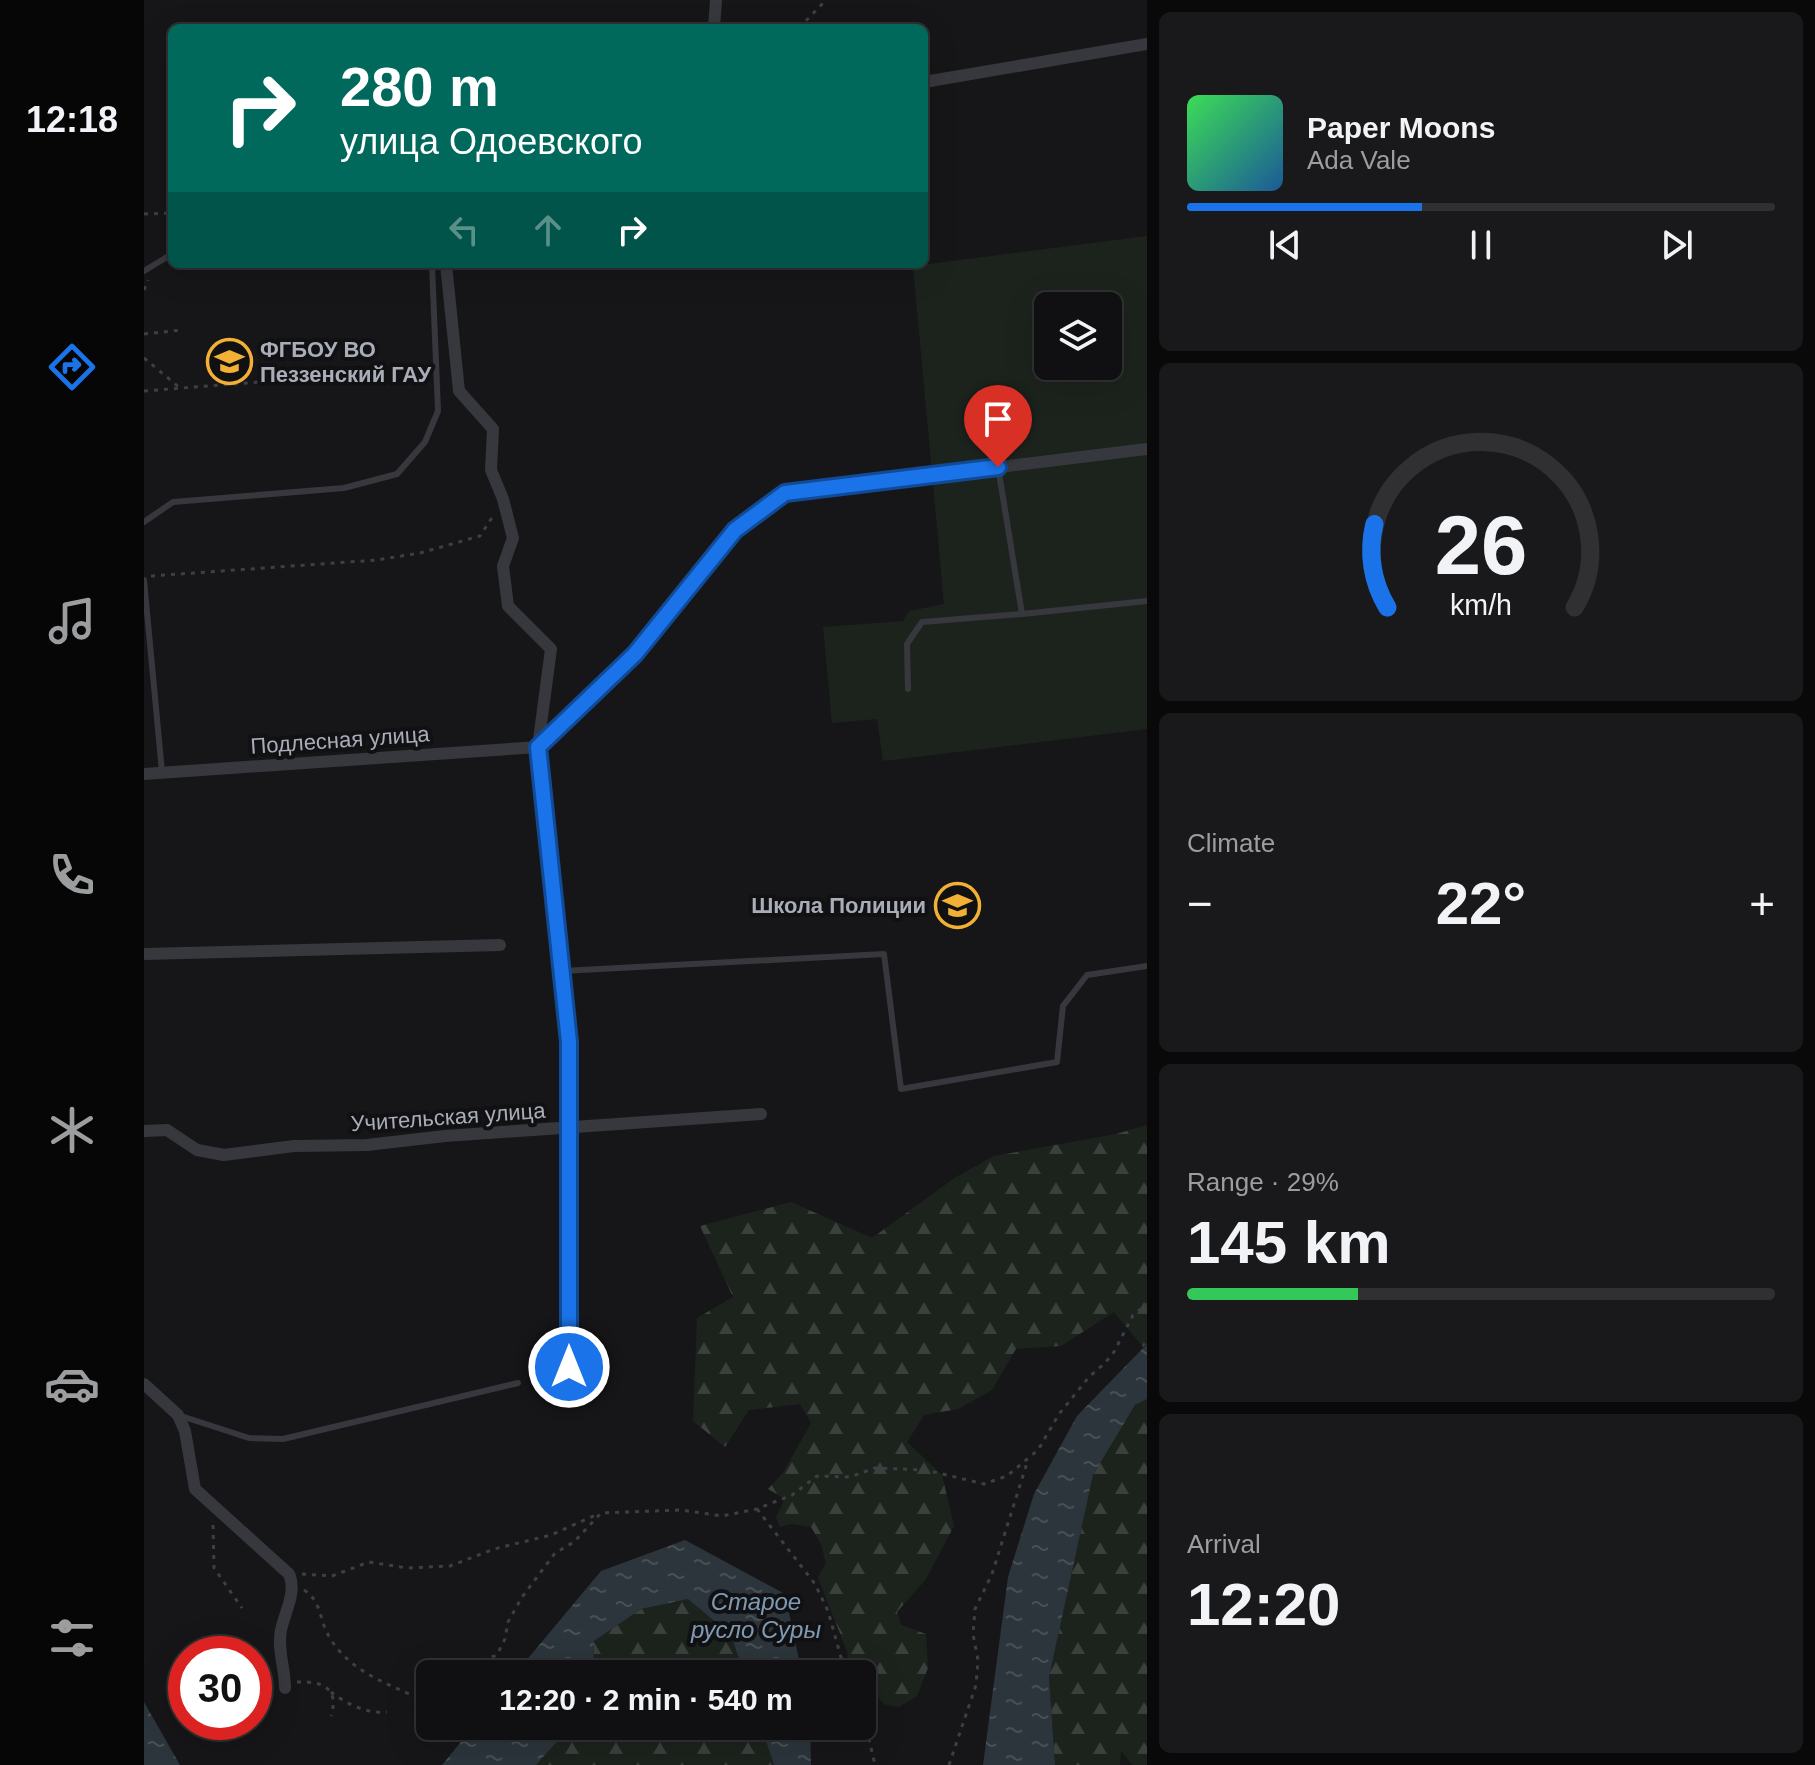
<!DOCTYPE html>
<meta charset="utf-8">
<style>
:root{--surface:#101012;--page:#19191b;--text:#f1f3f6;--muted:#9c9d9f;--line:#303032;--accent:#1a73e8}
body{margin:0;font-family:Arial,sans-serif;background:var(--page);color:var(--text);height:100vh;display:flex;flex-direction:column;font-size:30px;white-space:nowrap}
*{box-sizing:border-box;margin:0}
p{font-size:26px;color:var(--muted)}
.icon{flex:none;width:44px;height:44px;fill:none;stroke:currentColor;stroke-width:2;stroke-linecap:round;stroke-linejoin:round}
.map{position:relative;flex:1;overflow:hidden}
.side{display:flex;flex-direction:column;gap:12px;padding:12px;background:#09090a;width:668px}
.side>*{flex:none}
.banner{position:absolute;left:24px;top:24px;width:760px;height:244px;border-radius:12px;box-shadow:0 8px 32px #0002,0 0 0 2px var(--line);background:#00695c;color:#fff;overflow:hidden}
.tools{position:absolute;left:890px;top:292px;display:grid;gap:16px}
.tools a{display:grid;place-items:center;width:88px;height:88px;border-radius:12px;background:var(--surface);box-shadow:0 8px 32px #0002,0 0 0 2px var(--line);font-size:40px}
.speed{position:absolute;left:24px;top:1636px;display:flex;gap:16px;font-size:40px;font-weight:700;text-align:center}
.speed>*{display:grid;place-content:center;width:104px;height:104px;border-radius:50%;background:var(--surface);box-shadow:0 8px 32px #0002,0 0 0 2px var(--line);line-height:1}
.speed .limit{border:12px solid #d22;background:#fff;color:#111}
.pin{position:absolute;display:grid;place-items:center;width:68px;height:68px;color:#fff;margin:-82px -34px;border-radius:50% 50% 50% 0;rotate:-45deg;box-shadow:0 0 8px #0007}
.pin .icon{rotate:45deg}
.me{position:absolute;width:88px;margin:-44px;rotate:0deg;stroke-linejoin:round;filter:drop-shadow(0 0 6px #0008)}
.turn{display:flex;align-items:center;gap:28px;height:168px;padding:0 40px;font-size:36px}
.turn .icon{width:104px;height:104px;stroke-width:2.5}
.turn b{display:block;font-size:56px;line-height:68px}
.lanes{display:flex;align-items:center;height:76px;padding:0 40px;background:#0003;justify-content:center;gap:40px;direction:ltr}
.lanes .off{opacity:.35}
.big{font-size:60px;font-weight:600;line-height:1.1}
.side .widget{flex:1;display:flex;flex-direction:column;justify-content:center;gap:12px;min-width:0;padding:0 28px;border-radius:12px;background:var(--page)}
.side .dial{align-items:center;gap:0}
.dial svg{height:208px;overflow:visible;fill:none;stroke:var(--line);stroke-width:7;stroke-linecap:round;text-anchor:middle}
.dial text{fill:var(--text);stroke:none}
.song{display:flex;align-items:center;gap:24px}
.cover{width:96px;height:96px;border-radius:12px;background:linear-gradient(135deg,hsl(130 70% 55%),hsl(210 70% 35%))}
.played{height:8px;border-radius:4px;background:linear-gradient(90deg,var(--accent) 40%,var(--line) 40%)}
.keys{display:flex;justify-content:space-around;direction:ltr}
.heat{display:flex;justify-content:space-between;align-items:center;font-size:44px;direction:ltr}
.charge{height:12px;border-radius:6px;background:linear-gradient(90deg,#34c759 29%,var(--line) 0)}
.trip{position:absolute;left:272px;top:1660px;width:460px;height:80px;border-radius:12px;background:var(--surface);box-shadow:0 8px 32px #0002,0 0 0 2px var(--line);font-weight:600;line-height:80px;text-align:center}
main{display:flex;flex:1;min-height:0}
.tabs{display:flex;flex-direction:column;width:144px;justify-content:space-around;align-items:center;background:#060607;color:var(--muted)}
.tabs .icon{width:56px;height:56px}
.tabs .on{color:var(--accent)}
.tabs b{font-size:36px;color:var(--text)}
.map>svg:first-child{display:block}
.forest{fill:url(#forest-firs)}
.garden{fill:#1c231d;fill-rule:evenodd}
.water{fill:url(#water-ripples)}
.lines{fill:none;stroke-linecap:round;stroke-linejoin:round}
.path{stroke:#3d3f44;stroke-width:3;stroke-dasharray:4 6;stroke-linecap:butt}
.service{stroke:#37383d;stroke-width:6}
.minor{stroke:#37383d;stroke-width:12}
.route-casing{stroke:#114b97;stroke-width:20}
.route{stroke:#1a73e8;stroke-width:14}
.labels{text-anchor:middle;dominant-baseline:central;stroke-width:8;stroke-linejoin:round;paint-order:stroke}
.poi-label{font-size:22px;font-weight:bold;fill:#a8adb8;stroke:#111113;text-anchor:start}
.street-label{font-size:22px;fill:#a8adb8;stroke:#111113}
.water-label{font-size:24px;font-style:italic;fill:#7f9bb3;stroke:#111113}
</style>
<main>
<nav class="tabs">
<b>12:18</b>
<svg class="icon on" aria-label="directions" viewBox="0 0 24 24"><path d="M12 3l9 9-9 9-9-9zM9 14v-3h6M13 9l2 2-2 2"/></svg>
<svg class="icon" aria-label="music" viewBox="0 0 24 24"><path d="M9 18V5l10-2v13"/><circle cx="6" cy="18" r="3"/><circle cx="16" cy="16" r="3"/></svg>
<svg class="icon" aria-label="phone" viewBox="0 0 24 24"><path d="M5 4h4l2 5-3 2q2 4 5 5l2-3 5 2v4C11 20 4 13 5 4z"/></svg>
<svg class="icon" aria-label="climate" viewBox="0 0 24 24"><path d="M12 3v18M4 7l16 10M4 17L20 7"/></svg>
<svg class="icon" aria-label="car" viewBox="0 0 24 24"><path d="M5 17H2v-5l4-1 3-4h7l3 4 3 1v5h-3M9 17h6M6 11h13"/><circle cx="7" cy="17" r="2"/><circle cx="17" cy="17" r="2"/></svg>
<svg class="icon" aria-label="filters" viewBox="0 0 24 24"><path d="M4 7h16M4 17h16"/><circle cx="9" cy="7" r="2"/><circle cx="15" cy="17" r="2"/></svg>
</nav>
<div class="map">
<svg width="1003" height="1765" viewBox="0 0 1003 1765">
<defs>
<pattern id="forest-firs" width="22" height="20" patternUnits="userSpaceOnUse" patternTransform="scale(2)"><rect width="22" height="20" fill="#1c231d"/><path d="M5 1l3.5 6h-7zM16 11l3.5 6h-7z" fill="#3a403c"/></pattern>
<pattern id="water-ripples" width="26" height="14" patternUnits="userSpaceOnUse" patternTransform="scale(2)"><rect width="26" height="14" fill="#2c353c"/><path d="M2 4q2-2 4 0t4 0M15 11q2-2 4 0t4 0" fill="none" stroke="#485056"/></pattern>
</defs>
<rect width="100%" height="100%" fill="#161618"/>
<path class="forest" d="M1003,1125V1344L999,1347L970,1312L917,1346L872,1349L848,1390L814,1409L780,1415L763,1442L798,1475L810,1526L782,1579L753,1612L757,1625L782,1634L784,1668L773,1696L755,1707L739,1704L718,1674L705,1665L703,1651L674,1578L682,1563L677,1544L667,1527L647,1524L636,1527L632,1517L641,1499L624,1489L639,1473L667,1423L656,1404L605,1410L581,1447L549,1421L553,1318L589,1297L556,1226L647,1202L728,1238L812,1177L850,1156L972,1134Z
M1003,1399V1765H989L977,1751L976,1765H911L905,1677L949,1475L991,1405Z
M544,1599L587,1635L600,1674H449L450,1641L497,1609Z
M427,1726H617L630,1765H392Z"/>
<path class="garden" d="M1003,236V729L739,761L733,719L688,723L679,627L759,621L765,611L800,604L769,266ZM904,306H964V366H904Z"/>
<path class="water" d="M1003,1344V1399L991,1405L949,1475L905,1677L911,1765H839L864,1577L890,1494L933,1416Z
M541,1540L641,1594L658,1674H600L587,1635L544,1599L497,1609L450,1641L449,1674H371L457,1571Z
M0,1702L36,1765H0Z
M330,1726H427L392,1765H298Z
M617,1726H666L667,1765H630Z"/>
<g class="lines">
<path class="path" d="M655,28L682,0
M0,214L28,213
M0,290L4,280
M0,334L38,330
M0,358L36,388
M0,391L281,369
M7,576L233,560L276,553L336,536L349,516
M613,1509L671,1584L684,1611L698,1661L705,1674
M69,1525L70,1568L98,1608
M158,1574L188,1576L225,1562L263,1568L306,1566L350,1549L407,1535L454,1514
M160,1590C178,1601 175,1621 186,1638C205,1670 239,1682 272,1697L286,1693
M312,1674L323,1666L353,1655L361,1639L364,1622L378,1597L411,1553L430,1542L457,1513L537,1510L578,1516L613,1509L648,1495L673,1476L706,1477L731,1468L782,1470L840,1484L863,1476L894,1450L915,1414L945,1377L961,1363L970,1352L989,1315L1003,1304
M153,1682C177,1681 196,1687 187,1716
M187,1692C202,1704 223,1714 243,1712
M718,1709L731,1765
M805,1765L832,1685L834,1660L829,1634L831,1609L848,1574L883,1463"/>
<path class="service" d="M0,271L28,254
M854,467L878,614L1003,601
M0,522L29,502L200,488L253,474L281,442L294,411L288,264
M0,580L18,772
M764,689L763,644L778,622L878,614
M418,971L740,954L757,1089L913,1062L919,1006L943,975L1003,966
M37,1416L105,1438L139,1439L374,1383"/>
<path class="minor" d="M570,28L572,0
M780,82L1003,44
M302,264L315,391L349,429L347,470L359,499L369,538L359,566L364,606L407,649L394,747L425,1042V1367
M394,747L491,654L591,530L641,493L1003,449
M0,774L394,747
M0,954L356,945
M0,1131L23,1130L53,1150L80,1155L150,1146L223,1145L301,1136L617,1114
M0,1384L34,1415L41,1431L51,1489L145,1574C153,1592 141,1611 137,1630C133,1650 141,1667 141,1688"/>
</g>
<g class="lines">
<defs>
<path id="route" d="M425,1367V1042L394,747L491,654L591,530L641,493L854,467"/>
</defs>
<use href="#route" class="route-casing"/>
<use href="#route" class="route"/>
</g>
<defs>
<symbol id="university-ring" viewBox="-11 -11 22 22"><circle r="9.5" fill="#111113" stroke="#f2b134" stroke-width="1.5"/><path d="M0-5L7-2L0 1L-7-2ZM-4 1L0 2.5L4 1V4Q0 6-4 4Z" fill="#f2b134"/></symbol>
<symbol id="school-ring" viewBox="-11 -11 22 22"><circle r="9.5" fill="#111113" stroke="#f2b134" stroke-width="1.5"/><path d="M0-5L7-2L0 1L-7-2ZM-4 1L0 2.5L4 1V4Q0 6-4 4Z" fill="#f2b134"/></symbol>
</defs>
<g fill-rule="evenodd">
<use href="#university-ring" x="60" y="336" width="51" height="51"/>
<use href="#school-ring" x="788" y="880" width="51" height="51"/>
</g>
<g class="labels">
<g class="poi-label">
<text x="116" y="349">ФГБОУ ВО<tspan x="116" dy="25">Пеззенский ГАУ</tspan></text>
<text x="782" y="905" text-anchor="end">Школа Полиции</text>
</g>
<g class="street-label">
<text transform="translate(196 740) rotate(-4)">Подлесная улица</text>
<text transform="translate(304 1117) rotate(-4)">Учительская улица</text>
</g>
<g class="water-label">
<text x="612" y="1601">Старое<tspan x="612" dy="28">русло Суры</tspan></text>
</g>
</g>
</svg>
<div class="tools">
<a><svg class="icon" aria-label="layers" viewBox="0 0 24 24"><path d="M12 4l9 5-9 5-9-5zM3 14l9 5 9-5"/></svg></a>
</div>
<div class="speed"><div class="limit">30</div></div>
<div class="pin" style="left:854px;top:467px;background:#d93025"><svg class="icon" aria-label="arrive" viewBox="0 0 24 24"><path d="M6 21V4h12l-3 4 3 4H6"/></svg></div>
<svg class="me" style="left:425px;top:1367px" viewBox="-20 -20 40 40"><circle r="17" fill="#1a73e8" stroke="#fff" stroke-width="3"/><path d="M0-11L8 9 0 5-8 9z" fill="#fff"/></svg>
<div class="trip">12:20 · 2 min · 540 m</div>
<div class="banner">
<div class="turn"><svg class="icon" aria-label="right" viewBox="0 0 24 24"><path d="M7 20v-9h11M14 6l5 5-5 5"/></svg><div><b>280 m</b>улица Одоевского</div></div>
<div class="lanes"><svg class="icon off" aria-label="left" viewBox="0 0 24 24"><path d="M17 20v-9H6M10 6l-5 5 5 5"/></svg><svg class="icon off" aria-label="ahead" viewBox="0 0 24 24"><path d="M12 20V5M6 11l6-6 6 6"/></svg><svg class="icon" aria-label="right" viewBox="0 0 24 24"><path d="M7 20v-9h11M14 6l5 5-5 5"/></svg></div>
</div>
</div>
<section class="side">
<div class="widget">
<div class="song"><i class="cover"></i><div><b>Paper Moons</b><p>Ada Vale</p></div></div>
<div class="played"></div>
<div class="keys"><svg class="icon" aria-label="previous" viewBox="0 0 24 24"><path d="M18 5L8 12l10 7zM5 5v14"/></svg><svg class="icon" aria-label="pause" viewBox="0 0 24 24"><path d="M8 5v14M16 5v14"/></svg><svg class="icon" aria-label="next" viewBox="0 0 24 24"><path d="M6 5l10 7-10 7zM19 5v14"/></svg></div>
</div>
<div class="widget dial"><svg viewBox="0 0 100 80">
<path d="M14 69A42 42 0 1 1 86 69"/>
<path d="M14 69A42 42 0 0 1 9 37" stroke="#1a73e8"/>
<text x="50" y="56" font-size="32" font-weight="700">26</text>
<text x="50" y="72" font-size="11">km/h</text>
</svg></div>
<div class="widget"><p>Climate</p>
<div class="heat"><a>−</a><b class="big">22°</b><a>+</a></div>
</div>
<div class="widget"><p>Range · 29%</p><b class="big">145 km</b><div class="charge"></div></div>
<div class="widget"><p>Arrival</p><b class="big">12:20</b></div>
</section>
</main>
